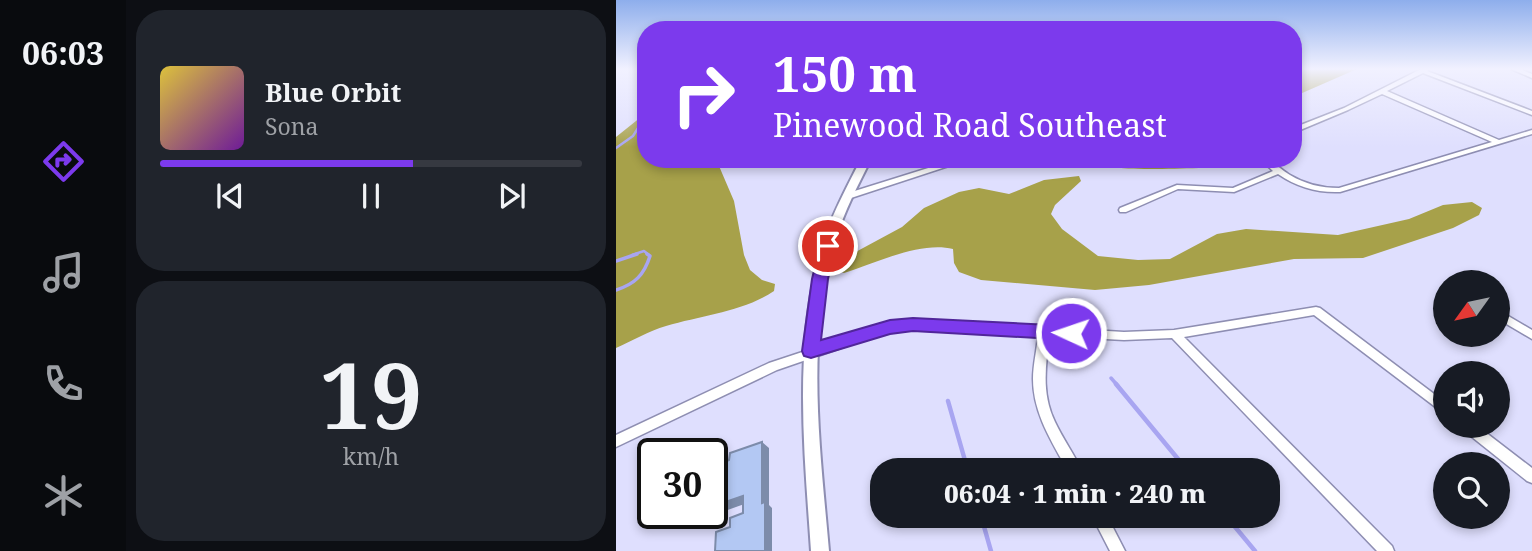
<!DOCTYPE html>
<meta charset="utf-8">
<style>
:root{--surface:#171b24;--page:#20242c;--text:#f1f3f6;--muted:#9ea1a6;--line:#363941;--accent:#7c3aed}
body{margin:0;font-family:"Noto Serif",serif;background:var(--page);color:var(--text);height:100vh;display:flex;flex-direction:column;font-size:26px;white-space:nowrap}
*{box-sizing:border-box;margin:0}
p{font-size:23px;color:var(--muted)}
.icon{flex:none;width:38px;height:38px;fill:none;stroke:currentColor;stroke-width:2;stroke-linecap:round;stroke-linejoin:round}
.map{position:relative;flex:1;overflow:hidden}
.drawer{display:flex;flex-direction:column;gap:10px;padding:10px;background:#0d0f14;width:490px}
.drawer>*{flex:none}
.guide{position:absolute;left:21px;top:21px;width:665px;height:147px;border-radius:28px;box-shadow:0 4px 10px #0003;background:#7c3aed;color:#fff;overflow:hidden}
.needle{width:46px;rotate:237deg}
.controls{position:absolute;left:817px;top:270px;display:grid;gap:14px}
.controls a{display:grid;place-items:center;width:77px;height:77px;border-radius:50%;background:var(--surface);box-shadow:0 4px 10px #0003;font-size:35px}
.speed{position:absolute;left:21px;top:438px;display:flex;gap:14px;font-size:35px;font-weight:700;text-align:center}
.speed>*{display:grid;place-content:center;width:91px;height:91px;border-radius:50%;background:var(--surface);box-shadow:0 4px 10px #0003;line-height:1}
.speed .limit{border:4px solid #111;border-radius:10px;background:#fff;color:#111}
.pin{position:absolute;display:grid;place-items:center;width:60px;height:60px;color:#fff;margin:-30px;border:4px solid #fff;border-radius:50%;box-shadow:0 2px 7px #0007}
.me{position:absolute;width:77px;margin:-38px;rotate:273deg;stroke-linejoin:round;filter:drop-shadow(0 0 5px #0008)}
.turn{display:flex;align-items:center;gap:24px;height:147px;padding:0 21px;font-size:32px}
.turn .icon{width:91px;height:91px;stroke-width:2.5}
.turn b{display:block;font-size:49px;line-height:60px}
.drawer .card{flex:1;display:flex;flex-direction:column;justify-content:center;gap:10px;min-width:0;padding:0 24px;border-radius:28px;background:var(--page)}
.drawer .dial{align-items:center;gap:0}
.dial b{font-size:91px;line-height:1}
.song{display:flex;align-items:center;gap:21px}
.cover{width:84px;height:84px;border-radius:10px;background:linear-gradient(135deg,hsl(50 70% 55%),hsl(280 70% 35%))}
.played{height:7px;border-radius:4px;background:linear-gradient(90deg,var(--accent) 60%,var(--line) 60%)}
.keys{display:flex;justify-content:space-around;direction:ltr}
.trip{position:absolute;left:254px;top:458px;width:410px;height:70px;border-radius:28px;background:var(--surface);box-shadow:0 4px 10px #0003;font-weight:800;line-height:70px;text-align:center}
main{display:flex;flex:1;min-height:0}
.menu{display:flex;flex-direction:column;width:126px;justify-content:space-around;align-items:center;background:#090b0e;color:var(--muted)}
.menu .icon{width:49px;height:49px}
.menu .current{color:var(--accent)}
.menu b{font-size:32px;color:var(--text)}
.map>svg:first-child{display:block}
.forest{fill:#a7a14a}
.lines{fill:none;stroke-linecap:round;stroke-linejoin:round}
.stream-far2{stroke:#a8a5f1;stroke-width:2.5}
.stream-far1{stroke:#a8a5f1;stroke-width:3.5}
.stream{stroke:#a8a5f1;stroke-width:4.5}
.minor-casing{stroke:#8e8eb2;stroke-width:3}
.tertiary-casing{stroke:#8e8eb2;stroke-width:4}
.minor{fill:#fff;fill-rule:evenodd}
.tertiary{fill:#fff;fill-rule:evenodd}
.shaded-wall{fill:#7d8caa}
.building{fill:#b3c8f3;stroke:#7d8caa;stroke-width:2}
.route{fill:#7c3aed;stroke:#51269a;stroke-width:2}
</style>
<main>
<nav class="menu">
<b>06:03</b>
<svg class="icon current" aria-label="directions" viewBox="0 0 24 24"><path d="M12 3l9 9-9 9-9-9zM9 14v-3h6M13 9l2 2-2 2"/></svg>
<svg class="icon" aria-label="music" viewBox="0 0 24 24"><path d="M9 18V5l10-2v13"/><circle cx="6" cy="18" r="3"/><circle cx="16" cy="16" r="3"/></svg>
<svg class="icon" aria-label="phone" viewBox="0 0 24 24"><path d="M5 4h4l2 5-3 2q2 4 5 5l2-3 5 2v4C11 20 4 13 5 4z"/></svg>
<svg class="icon" aria-label="climate" viewBox="0 0 24 24"><path d="M12 3v18M4 7l16 10M4 17L20 7"/></svg>
</nav>
<section class="drawer">
<div class="card">
<div class="song"><i class="cover"></i><div><b>Blue Orbit</b><p>Sona</p></div></div>
<div class="played"></div>
<div class="keys"><svg class="icon" aria-label="previous" viewBox="0 0 24 24"><path d="M18 5L8 12l10 7zM5 5v14"/></svg><svg class="icon" aria-label="pause" viewBox="0 0 24 24"><path d="M8 5v14M16 5v14"/></svg><svg class="icon" aria-label="next" viewBox="0 0 24 24"><path d="M6 5l10 7-10 7zM19 5v14"/></svg></div>
</div>
<div class="card dial"><b>19</b><p>km/h</p></div>
</section>
<div class="map">
<svg width="916" height="551" viewBox="0 0 916 551">
<rect width="100%" height="100%" fill="#dfdffe"/>
<path class="forest" d="M685,69H741L677,97V72Z
M30,113V159H100L118,201L128,255L134,270L146,280L159,284L158,291C126,312 86,315 50,326C33,331 16,341 0,348V137Z
M492,159H612L614,166C601,168 509,171 501,167C498,166 494,161 492,159Z
M463,176L465,181L439,205L435,214L446,229L482,256L522,260L554,259L601,234L630,229L722,235L793,219L827,205L856,202L866,208L863,215L837,228L747,258L678,259L533,285L479,290L365,280L343,272L338,263L337,249C304,241 260,263 228,273L221,270L223,261L286,227L308,208L343,192L363,188L393,194L428,180Z"/>
<g class="lines">
<path class="stream-far2" d="M0,148L17,136L24,125L30,123
M16,255L28,251L33,255"/>
<path class="stream-far1" d="M0,261L21,254
M0,290C19,284 28,275 34,256L31,254
M495,378L502,386"/>
<path class="stream" d="M500,384L572,471
M332,401L352,471
M365,516L375,551
M610,516L639,551"/>
<defs>
<path id="minor" d="M805,69H814L811,71L916,111V115L807,73L771,91L883,140L916,130V134L724,192C701,193 681,187 662,174L618,192L562,189L510,212H504L503,210L504,208L561,185L617,188L657,171L644,159C656,159 664,169 674,175C689,184 705,188 723,188L876,142L766,94L732,110L677,133V128L728,108Z
M895,69H904L916,74V78Z
M341,159H354L235,198H232L228,196L229,194Z
M700,307L704,308L830,403V415L698,315L568,337L776,546L778,551H761L556,338L508,340L433,336C430,366 425,393 439,422C447,439 458,454 466,471H452C436,442 417,413 417,379C417,364 421,350 422,335L309,328L274,331L161,370L0,447V435L153,363L274,323L309,320L508,332L558,330Z
M882,310L916,330V339L882,319Z
M844,425H860L916,468V483L911,481L846,429Z
M476,516H491L509,551H494Z"/>
<path id="tertiary" d="M245,159H255C242,185 229,210 220,238C189,339 204,447 213,551H195C188,447 176,338 209,237C218,210 232,185 245,159Z"/>
</defs>
<use href="#minor" class="minor-casing"/>
<use href="#tertiary" class="tertiary-casing"/>
<use href="#minor" class="minor"/>
<use href="#tertiary" class="tertiary"/>
</g>
<path class="shaded-wall" d="M146,442L153,448V505L156,508V551H149L146,503Z
M127,496L134,502L106,512L98,506Z"/>
<path class="building" d="M146,442V503L149,502V551H99L100,532L114,527V518L127,513V496L98,506L101,465L113,460L114,453Z"/>
<linearGradient id="sky" x2="0" y2="1"><stop stop-color="#8eaeec"/><stop offset="0.47" stop-color="#f1f1ff"/><stop offset="1" stop-color="#f1f1ff" stop-opacity="0"/></linearGradient>
<rect width="916" height="147" fill="url(#sky)"/>
<path class="route" d="M212,240L219,246L212,279L205,340L274,320L297,318L455,326L461,328L464,333L461,338L455,340L297,331L274,334L195,358L188,356L186,351L196,279L204,246Z"/>
</svg>
<div class="controls">
<a><svg class="needle" viewBox="-14 -14 28 28"><path d="M0-13l5 13h-10z" fill="#e53935"/><path d="M0 13l5-13h-10z" fill="#9ea1a6"/></svg></a>
<a><svg class="icon" aria-label="sound" viewBox="0 0 24 24"><path d="M4 9h4l5-4v14l-5-4H4zM17 9q2 3 0 6"/></svg></a>
<a><svg class="icon" aria-label="search" viewBox="0 0 24 24"><circle cx="10" cy="10" r="6"/><path d="M15 15l6 6"/></svg></a>
</div>
<div class="speed"><div class="limit">30</div></div>
<div class="pin" style="left:212px;top:246px;background:#d93025"><svg class="icon" aria-label="arrive" viewBox="0 0 24 24"><path d="M6 21V4h12l-3 4 3 4H6"/></svg></div>
<svg class="me" style="left:455px;top:333px" viewBox="-20 -20 40 40"><circle r="17" fill="#7c3aed" stroke="#fff" stroke-width="3"/><path d="M0-11L8 9 0 5-8 9z" fill="#fff"/></svg>
<div class="trip">06:04 · 1 min · 240 m</div>
<div class="guide">
<div class="turn"><svg class="icon" aria-label="right" viewBox="0 0 24 24"><path d="M7 20v-9h11M14 6l5 5-5 5"/></svg><div><b>150 m</b>Pinewood Road Southeast</div></div>
</div>
</div>
</main>
